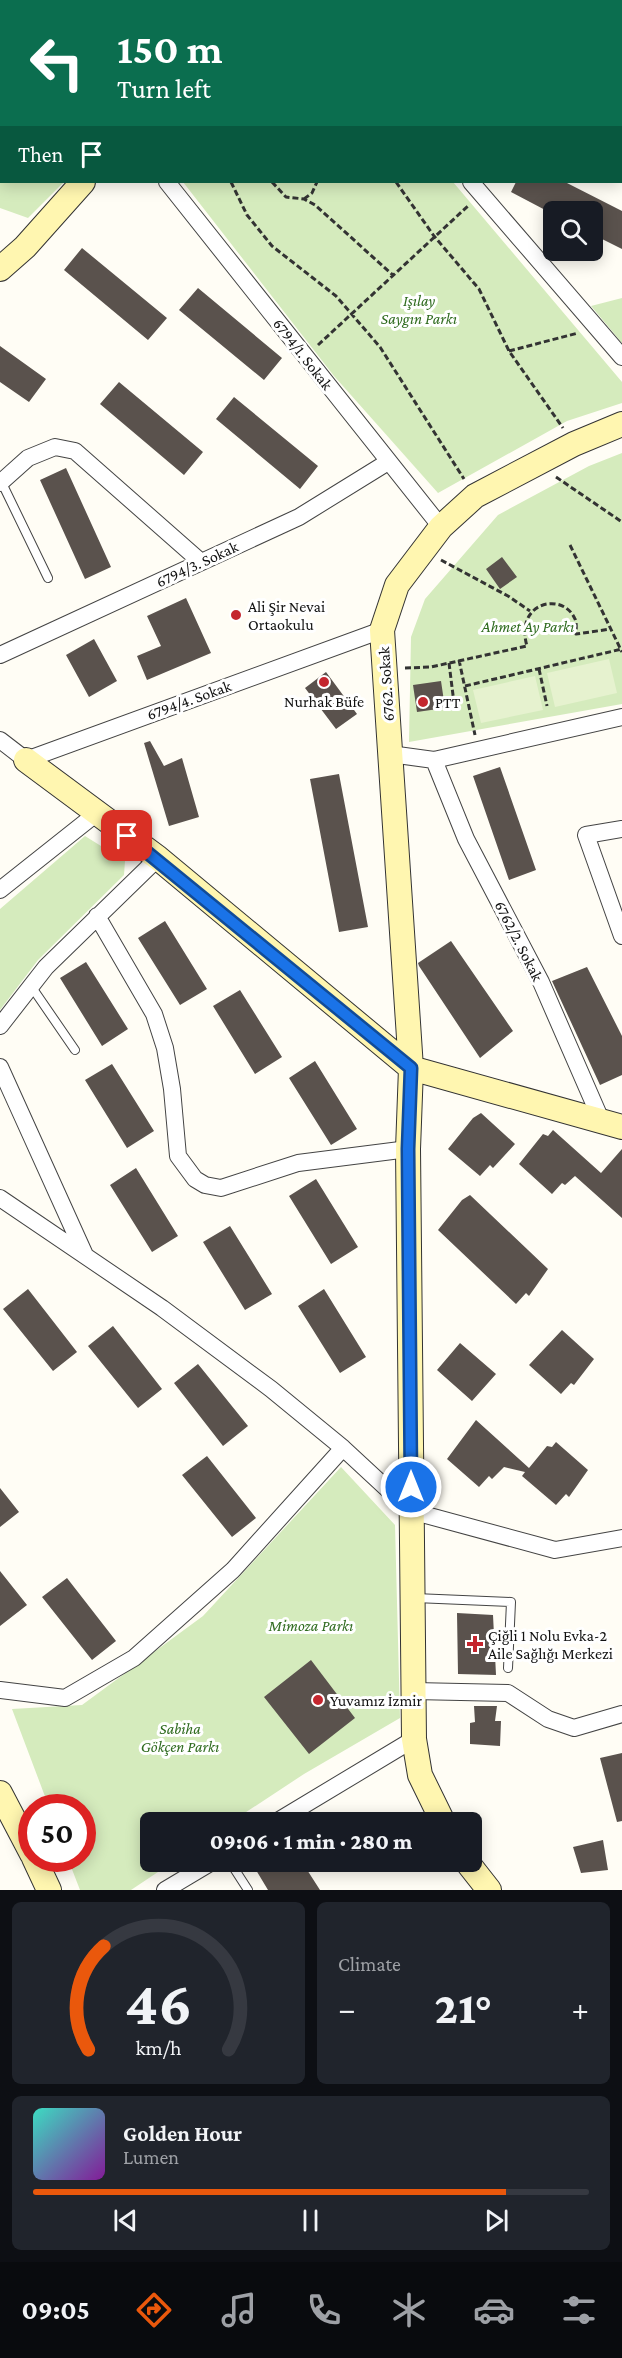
<!DOCTYPE html>
<meta charset="utf-8">
<style>
:root{--surface:#171b24;--page:#20242c;--text:#f1f3f6;--muted:#9ea1a6;--line:#363941;--accent:#ea580c}
body{margin:0;font-family:"Crimson Pro",serif;background:var(--page);color:var(--text);height:100vh;display:flex;flex-direction:column;font-size:22px;white-space:nowrap}
*{box-sizing:border-box;margin:0}
p{font-size:20px;color:var(--muted)}
.icon{flex:none;width:33px;height:33px;fill:none;stroke:currentColor;stroke-width:2;stroke-linecap:round;stroke-linejoin:round}
.map{position:relative;height:1890px;overflow:hidden}
.panel{display:flex;flex-direction:column;gap:12px;padding:12px;background:#0d0f14;flex:1}
.panel>*{flex:none}
.top-card{position:absolute;left:0px;top:0px;width:622px;height:183px;box-shadow:0 3px 15px #0003;background:#0b6e4f;color:#fff;overflow:hidden}
.fabs{position:absolute;left:543px;top:201px;display:grid;gap:12px}
.fabs a{display:grid;place-items:center;width:60px;height:60px;border-radius:9px;background:var(--surface);box-shadow:0 3px 15px #0003;font-size:30px}
.speed{position:absolute;left:18px;top:1794px;display:flex;gap:12px;font-size:30px;font-weight:700;text-align:center}
.speed>*{display:grid;place-content:center;width:78px;height:78px;border-radius:50%;background:var(--surface);box-shadow:0 3px 15px #0003;line-height:1}
.speed .limit{border:9px solid #d22;background:#fff;color:#111}
.pin{position:absolute;display:grid;place-items:center;width:51px;height:51px;color:#fff;margin:-26px;border-radius:12px;box-shadow:0 3px 9px #0006}
.me{position:absolute;width:66px;margin:-33px;rotate:0deg;stroke-linejoin:round;filter:drop-shadow(0 0 4px #0008)}
.turn{display:flex;align-items:center;gap:21px;height:126px;padding:0 18px;font-size:27px}
.turn .icon{width:78px;height:78px;stroke-width:2.5}
.turn b{display:block;font-size:42px;line-height:51px}
.then{display:flex;align-items:center;height:57px;padding:0 18px;background:#0003;gap:12px;font-size:22px}
.big{font-size:45px;font-weight:800;line-height:1.1}
.panel .card{flex:1;display:flex;flex-direction:column;justify-content:center;gap:9px;min-width:0;padding:0 21px;border-radius:9px;background:var(--page)}
.panel .dial{align-items:center;gap:0}
.dial svg{height:156px;overflow:visible;fill:none;stroke:var(--line);stroke-width:7;stroke-linecap:round;text-anchor:middle}
.dial text{fill:var(--text);stroke:none}
.song{display:flex;align-items:center;gap:18px}
.cover{width:72px;height:72px;border-radius:9px;background:linear-gradient(135deg,hsl(170 70% 55%),hsl(290 70% 35%))}
.played{height:6px;border-radius:3px;background:linear-gradient(90deg,var(--accent) 85%,var(--line) 85%)}
.keys{display:flex;justify-content:space-around;direction:ltr}
.heat{display:flex;justify-content:space-between;align-items:center;font-size:33px;direction:ltr}
.panel .tiles{flex:1;display:grid;gap:12px;grid-template-columns:1fr 1fr}
.card:last-child{grid-column:span 2}
.trip{position:absolute;left:140px;top:1812px;width:342px;height:60px;border-radius:9px;background:var(--surface);box-shadow:0 3px 15px #0003;font-weight:800;line-height:60px;text-align:center}
.dock{display:flex;height:96px;justify-content:space-around;align-items:center;background:#090b0e;color:var(--muted)}
.dock .icon{width:42px;height:42px}
.dock .selected{color:var(--accent)}
.dock b{font-size:27px;color:var(--text)}
.map>svg:first-child{display:block}
.green{fill:#d5ebbd}
.pitch{fill:#e6f2cf}
.building{fill:#5a524d}
.lines{fill:none;stroke-linecap:round;stroke-linejoin:round}
.lane-casing{stroke:#444;stroke-width:10}
.street-casing{stroke:#444;stroke-width:18}
.secondary-casing{stroke:#333;stroke-width:26}
.path{stroke:#333;stroke-width:3;stroke-dasharray:6 3;stroke-linecap:butt}
.lane{stroke:#fff;stroke-width:8}
.street{stroke:#fff;stroke-width:16}
.secondary{stroke:#fff6b0;stroke-width:24}
.route-casing{stroke:#114b97;stroke-width:15}
.route{stroke:#1a73e8;stroke-width:10}
.poi-dot{fill:#c4262e;stroke:#fff;stroke-width:2}
.labels{text-anchor:middle;dominant-baseline:central;stroke-width:6;stroke-linejoin:round;paint-order:stroke}
.park-label{font-size:16px;font-style:italic;fill:#2f6b1f;stroke:#fff}
.street-label{font-size:16px;fill:#111;stroke:#fff}
.poi-label{font-size:16px;fill:#111;stroke:#fff;text-anchor:start}
</style>
<div class="map">
<svg width="622" height="1890" viewBox="0 0 622 1890">
<rect width="100%" height="100%" fill="#fffdf5"/>
<path class="green" d="M0,131L2,182H64L28,218L0,208Z
M183,182H453L622,382V403L567,421L438,493L334,376Z
M622,298V343L591,306Z
M622,453V704L409,742L411,637L425,599L498,515L589,466Z
M85,836L125,861L124,875L38,960L0,1010V909Z
M341,1467L395,1525L400,1718L304,1774L231,1822H150V1862H173L131,1890H80L68,1859L82,1858V1808L49,1807L12,1709L82,1705L203,1616Z"/>
<path class="pitch" d="M609,659L617,693L555,707L547,673Z
M535,676L543,710L481,723L473,690Z"/>
<path class="building" d="M516,182H565L622,211V249L592,234V212H549L511,192Z
M82,248L167,318L148,340L64,270Z
M198,288L282,358L264,380L179,310Z
M0,346L46,379L29,402L0,382Z
M119,382L203,452L184,475L100,404Z
M234,397L318,466L300,489L216,419Z
M66,468L111,567L85,579L40,480Z
M502,557L517,577L500,589L486,569Z
M186,598L211,653L147,680L137,656L161,646L147,616Z
M94,639L117,681L89,697L66,655Z
M326,672L357,714L336,729L305,688Z
M441,681L445,708L417,712L413,685Z
M150,741L164,766L182,758L199,817L169,826L144,743Z
M500,767L536,870L509,880L473,776Z
M339,774L368,927L339,932L310,779Z
M165,921L207,989L180,1005L138,938Z
M451,941L513,1031L480,1058L419,966L418,963Z
M86,962L128,1029L102,1046L60,978Z
M587,967L622,1036V1075L600,1085L552,981Z
M240,990L282,1057L255,1074L213,1006Z
M315,1061L357,1129L331,1145L289,1078Z
M112,1064L154,1131L127,1148L85,1080Z
M481,1113L515,1144L493,1168L490,1165L480,1176L448,1149L473,1118Z
M553,1130L601,1173L622,1149V1218L575,1176L565,1185L562,1183L552,1194L519,1164L543,1134L548,1136Z
M136,1168L178,1236L152,1252L110,1185Z
M316,1179L358,1247L331,1264L289,1196Z
M470,1195L548,1269L529,1296L526,1293L516,1304L438,1230L462,1200Z
M230,1226L272,1294L245,1310L203,1242Z
M28,1289L77,1352L53,1371L3,1309Z
M324,1289L366,1357L340,1373L298,1306Z
M113,1326L162,1389L138,1408L88,1346Z
M562,1330L594,1359L574,1385L571,1383L561,1394L529,1365Z
M460,1343L496,1374L472,1401L437,1370Z
M198,1364L248,1426L223,1446L174,1383Z
M476,1420L529,1468L547,1446L552,1447L556,1442L588,1470L569,1497L566,1494L556,1505L522,1476L525,1472L504,1467L492,1479L489,1476L479,1487L447,1459Z
M207,1456L256,1518L232,1537L182,1475Z
M0,1488L19,1512L0,1527Z
M0,1571L27,1605L0,1626Z
M67,1578L116,1641L92,1660L42,1597Z
M457,1613L493,1615L496,1675L458,1674Z
M311,1660L355,1718L309,1754L264,1697Z
M474,1706H497L495,1721H501L500,1746L470,1744V1723L475,1722Z
M622,1753V1821L617,1822L600,1758Z
M603,1840L608,1870L581,1873L573,1847Z
M269,1862H302L320,1890H268L256,1870Z"/>
<g class="lines">
<defs>
<path id="lane" d="M1,481L48,578
M31,986L75,1050
M415,1598L511,1602L508,1668
M230,1862L248,1890"/>
<path id="street" d="M316,0L318,2
M471,0L476,2
M621,86H622
M0,116H2
M167,182L441,527
M471,182L622,357
M0,483L28,458L55,447L75,451L201,562
M0,655L299,517L388,462
M0,740L26,760L382,630
M390,754L434,760L622,717
M434,760L466,839L541,982L602,1122
M622,829L586,835L622,936
M0,890L97,813
M97,916L154,1014L165,1048L172,1089L178,1156L195,1179L205,1185L221,1188L298,1163L408,1149
M0,1026L46,967L158,858
M0,1067L85,1255
M0,1198L162,1308L271,1389L343,1448L411,1511L555,1550L622,1538
M0,1690L65,1698L134,1658L233,1570L343,1448
M414,1691L508,1693L548,1719L574,1728L622,1714
M276,1822L414,1739
M165,1890L212,1862"/>
<path id="secondary" d="M255,2L257,0
M0,269L25,247L83,182
M26,760L158,858L411,1068L622,1127
M0,1793L32,1854
M443,1822L420,1775L414,1739L408,1149L411,1068L382,630L397,585L441,527L475,496L574,444L622,424
M34,1858L49,1890
M467,1862L489,1890"/>
</defs>
<use href="#lane" class="lane-casing"/>
<use href="#street" class="street-casing"/>
<use href="#secondary" class="secondary-casing"/>
<path class="path" d="M291,0V2
M231,182L247,215L272,246L336,296L380,347L464,479
M272,182L286,197L304,199L315,205L394,276
M396,182L434,236L479,289L509,351L563,428
M304,199L312,193L317,182
M318,345L469,205
M509,351L578,333
M556,477L622,522
M570,545L622,652
M441,560L508,596L530,611
M459,660L475,735
M449,663L454,703
M405,668L431,667L527,646C514,602 563,591 575,619C577,623 576,630 576,634L611,629
M539,669L547,706
M465,686L622,649"/>
<use href="#lane" class="lane"/>
<use href="#street" class="street"/>
<use href="#secondary" class="secondary"/>
</g>
<g class="lines">
<defs>
<path id="route" d="M127,836L411,1068L408,1149L411,1487"/>
</defs>
<use href="#route" class="route-casing"/>
<use href="#route" class="route"/>
</g>
<g class="poi-dot">
<circle cx="236" cy="615" r="6"/>
<circle cx="324" cy="682" r="6"/>
<circle cx="423" cy="702" r="6"/>
<path d="M472 1635h6v6h6v6h-6v6h-6v-6h-6v-6h6z"/>
<circle cx="318" cy="1700" r="6"/>
</g>
<g class="labels">
<g class="park-label">
<text x="419" y="300">Işılay<tspan x="419" dy="18">Saygın Parkı</tspan></text>
<text x="528" y="626">Ahmet Ay Parkı</text>
<text x="311" y="1625">Mimoza Parkı</text>
<text x="180" y="1728">Sabiha<tspan x="180" dy="18">Gökçen Parkı</tspan></text>
</g>
<g class="street-label">
<text transform="translate(303 354) rotate(52)">6794/1. Sokak</text>
<text transform="translate(197 564) rotate(-25)">6794/3. Sokak</text>
<text transform="translate(386 684) rotate(-94)">6762. Sokak</text>
<text transform="translate(189 700) rotate(-20)">6794/4. Sokak</text>
<text transform="translate(519 941) rotate(63)">6762/2. Sokak</text>
</g>
<g class="poi-label">
<text x="248" y="606">Ali Şir Nevai<tspan x="248" dy="18">Ortaokulu</tspan></text>
<text x="324" y="701" text-anchor="middle">Nurhak Büfe</text>
<text x="435" y="702">PTT</text>
<text x="488" y="1635">Çiğli 1 Nolu Evka-2<tspan x="488" dy="18">Aile Sağlığı Merkezi</tspan></text>
<text x="330" y="1700">Yuvamız İzmir</text>
</g>
</g>
</svg>
<div class="fabs">
<a><svg class="icon" aria-label="search" viewBox="0 0 24 24"><circle cx="10" cy="10" r="6"/><path d="M15 15l6 6"/></svg></a>
</div>
<div class="speed"><div class="limit">50</div></div>
<div class="pin" style="left:127px;top:836px;background:#d93025"><svg class="icon" aria-label="arrive" viewBox="0 0 24 24"><path d="M6 21V4h12l-3 4 3 4H6"/></svg></div>
<svg class="me" style="left:411px;top:1487px" viewBox="-20 -20 40 40"><circle r="17" fill="#1a73e8" stroke="#fff" stroke-width="3"/><path d="M0-11L8 9 0 5-8 9z" fill="#fff"/></svg>
<div class="trip">09:06 · 1 min · 280 m</div>
<div class="top-card">
<div class="turn"><svg class="icon" aria-label="left" viewBox="0 0 24 24"><path d="M17 20v-9H6M10 6l-5 5 5 5"/></svg><div><b>150 m</b>Turn left</div></div>
<div class="then">Then<svg class="icon" aria-label="arrive" viewBox="0 0 24 24"><path d="M6 21V4h12l-3 4 3 4H6"/></svg></div>
</div>
</div>
<section class="panel">
<div class="tiles">
<div class="card dial"><svg viewBox="0 0 100 80">
<path d="M14 69A42 42 0 1 1 86 69"/>
<path d="M14 69A42 42 0 0 1 22 16" stroke="#ea580c"/>
<text x="50" y="56" font-size="32" font-weight="700">46</text>
<text x="50" y="72" font-size="11">km/h</text>
</svg></div>
<div class="card"><p>Climate</p>
<div class="heat"><a>−</a><b class="big">21°</b><a>+</a></div>
</div>
<div class="card">
<div class="song"><i class="cover"></i><div><b>Golden Hour</b><p>Lumen</p></div></div>
<div class="played"></div>
<div class="keys"><svg class="icon" aria-label="previous" viewBox="0 0 24 24"><path d="M18 5L8 12l10 7zM5 5v14"/></svg><svg class="icon" aria-label="pause" viewBox="0 0 24 24"><path d="M8 5v14M16 5v14"/></svg><svg class="icon" aria-label="next" viewBox="0 0 24 24"><path d="M6 5l10 7-10 7zM19 5v14"/></svg></div>
</div>
</div>
</section>
<nav class="dock">
<b>09:05</b>
<svg class="icon selected" aria-label="directions" viewBox="0 0 24 24"><path d="M12 3l9 9-9 9-9-9zM9 14v-3h6M13 9l2 2-2 2"/></svg>
<svg class="icon" aria-label="music" viewBox="0 0 24 24"><path d="M9 18V5l10-2v13"/><circle cx="6" cy="18" r="3"/><circle cx="16" cy="16" r="3"/></svg>
<svg class="icon" aria-label="phone" viewBox="0 0 24 24"><path d="M5 4h4l2 5-3 2q2 4 5 5l2-3 5 2v4C11 20 4 13 5 4z"/></svg>
<svg class="icon" aria-label="climate" viewBox="0 0 24 24"><path d="M12 3v18M4 7l16 10M4 17L20 7"/></svg>
<svg class="icon" aria-label="car" viewBox="0 0 24 24"><path d="M5 17H2v-5l4-1 3-4h7l3 4 3 1v5h-3M9 17h6M6 11h13"/><circle cx="7" cy="17" r="2"/><circle cx="17" cy="17" r="2"/></svg>
<svg class="icon" aria-label="filters" viewBox="0 0 24 24"><path d="M4 7h16M4 17h16"/><circle cx="9" cy="7" r="2"/><circle cx="15" cy="17" r="2"/></svg>
</nav>
